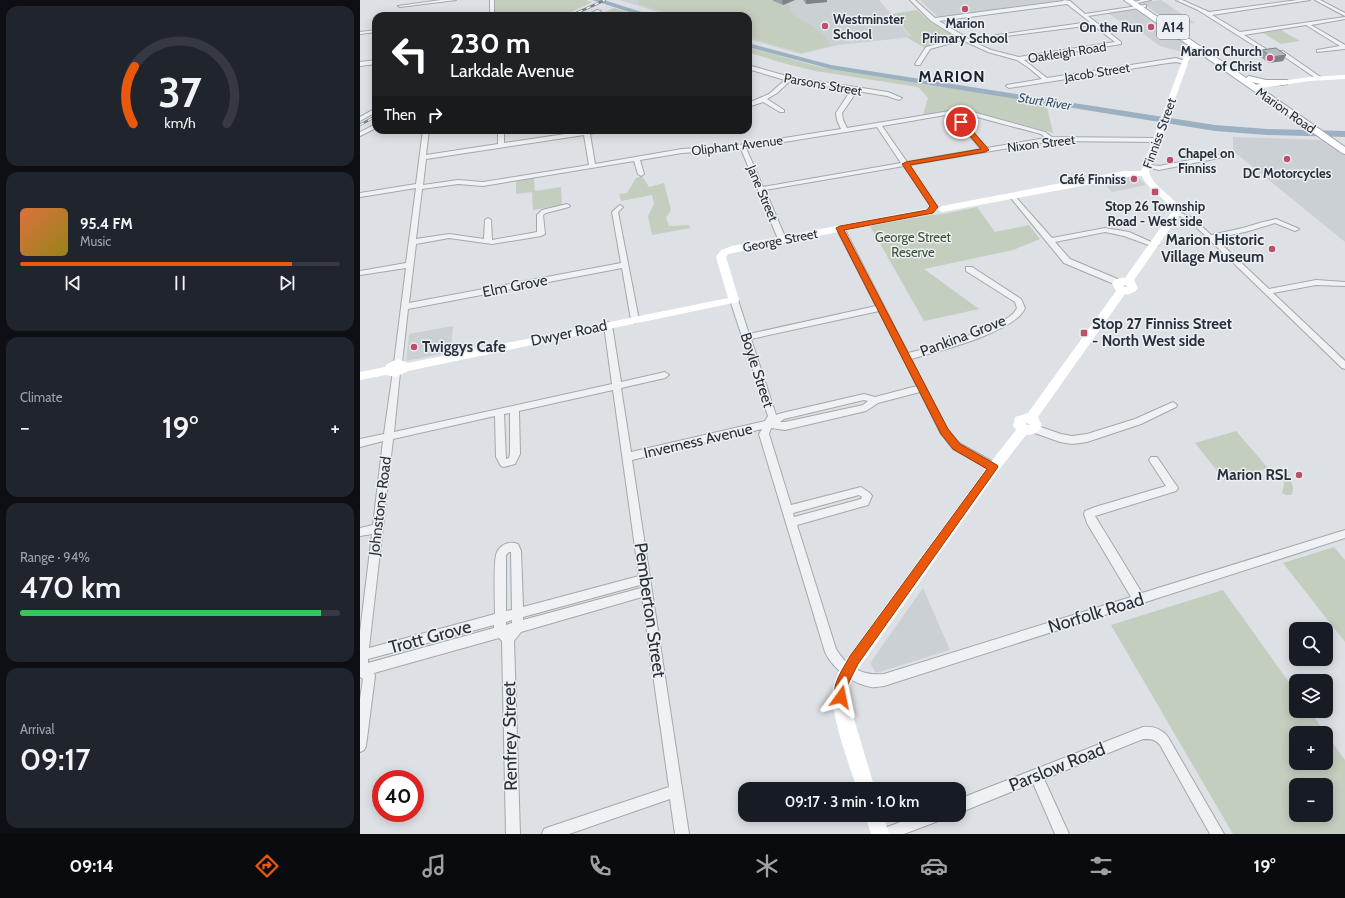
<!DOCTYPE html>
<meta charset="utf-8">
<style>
:root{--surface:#171b24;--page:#20242c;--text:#f1f3f6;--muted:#9ea1a6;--line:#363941;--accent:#ea580c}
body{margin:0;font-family:Cabin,sans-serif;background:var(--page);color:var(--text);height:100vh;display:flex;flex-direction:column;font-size:15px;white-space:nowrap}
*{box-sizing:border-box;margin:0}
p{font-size:13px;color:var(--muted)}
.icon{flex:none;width:22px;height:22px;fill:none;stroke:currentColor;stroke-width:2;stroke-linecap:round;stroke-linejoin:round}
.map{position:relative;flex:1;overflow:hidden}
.side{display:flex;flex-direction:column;gap:6px;padding:6px;background:#0d0f14;width:360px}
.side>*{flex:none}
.hud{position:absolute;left:12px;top:12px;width:380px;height:122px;border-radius:12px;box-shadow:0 2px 10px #0003;background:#202124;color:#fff;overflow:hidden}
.fabs{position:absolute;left:929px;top:622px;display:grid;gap:8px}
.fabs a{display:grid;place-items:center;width:44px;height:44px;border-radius:8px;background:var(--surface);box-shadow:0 2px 10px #0003;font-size:20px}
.speed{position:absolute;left:12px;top:770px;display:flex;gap:8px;font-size:20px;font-weight:700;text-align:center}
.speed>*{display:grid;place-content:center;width:52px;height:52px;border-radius:50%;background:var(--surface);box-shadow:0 2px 10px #0003;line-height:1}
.speed .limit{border:6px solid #d22;background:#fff;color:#111}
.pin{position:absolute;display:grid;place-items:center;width:34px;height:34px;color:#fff;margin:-17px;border:2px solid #fff;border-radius:50%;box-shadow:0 1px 4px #0007}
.me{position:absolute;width:44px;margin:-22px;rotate:12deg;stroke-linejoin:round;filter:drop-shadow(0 0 3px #0008)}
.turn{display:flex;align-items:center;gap:14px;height:84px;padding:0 12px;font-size:18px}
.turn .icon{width:52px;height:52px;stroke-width:2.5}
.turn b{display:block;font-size:28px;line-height:34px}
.then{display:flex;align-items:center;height:38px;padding:0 12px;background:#0003;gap:8px;font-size:15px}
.big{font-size:30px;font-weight:600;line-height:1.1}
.side .widget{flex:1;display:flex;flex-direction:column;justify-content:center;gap:6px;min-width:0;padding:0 14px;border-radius:12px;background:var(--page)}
.side .dial{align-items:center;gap:0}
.dial svg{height:104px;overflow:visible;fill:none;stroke:var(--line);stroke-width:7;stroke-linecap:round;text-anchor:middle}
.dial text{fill:var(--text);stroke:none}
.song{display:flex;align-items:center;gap:12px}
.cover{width:48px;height:48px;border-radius:6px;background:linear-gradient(135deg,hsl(20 70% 55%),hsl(50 70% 35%))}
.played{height:4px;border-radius:2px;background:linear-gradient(90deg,var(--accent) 85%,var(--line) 85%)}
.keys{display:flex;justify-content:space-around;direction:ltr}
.heat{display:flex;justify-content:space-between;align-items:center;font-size:22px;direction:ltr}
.charge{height:6px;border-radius:3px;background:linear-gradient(90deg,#34c759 94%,var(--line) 0)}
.trip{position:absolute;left:378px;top:782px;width:228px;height:40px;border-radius:12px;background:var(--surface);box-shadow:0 2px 10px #0003;font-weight:600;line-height:40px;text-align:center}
.menu{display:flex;height:64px;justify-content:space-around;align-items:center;background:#090b0e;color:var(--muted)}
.menu .icon{width:28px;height:28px}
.menu .active{color:var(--accent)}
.menu b{font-size:18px;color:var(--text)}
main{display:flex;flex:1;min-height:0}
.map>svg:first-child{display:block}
.built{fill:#cbd0d5}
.green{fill:#c4cebf;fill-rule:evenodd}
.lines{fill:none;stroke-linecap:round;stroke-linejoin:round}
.river{fill:#9bb1c1;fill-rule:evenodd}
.street-casing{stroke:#a3a8ae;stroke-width:2}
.primary-casing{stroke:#9ea6af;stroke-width:2}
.street{fill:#eff1f4;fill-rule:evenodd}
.secondary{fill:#fff;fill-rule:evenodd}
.primary{fill:#fff;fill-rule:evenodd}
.rail-casing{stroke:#78828c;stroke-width:2.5}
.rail{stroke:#eceff3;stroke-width:1.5;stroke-dasharray:4.5;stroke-linecap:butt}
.wall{fill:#9ca0a6}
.shaded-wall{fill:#7f8287}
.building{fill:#b5bac1;stroke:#7f8287}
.route{fill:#ea580c;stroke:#983908}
.poi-dot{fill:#bd4f6a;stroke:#eceff3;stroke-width:1.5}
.labels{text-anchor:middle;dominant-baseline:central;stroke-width:3;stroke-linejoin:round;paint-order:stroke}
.far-poi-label{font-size:13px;font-weight:bold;fill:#283039;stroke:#eceff3}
.far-street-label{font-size:13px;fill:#283039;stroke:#eceff3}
.far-water-label{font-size:13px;font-style:italic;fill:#375268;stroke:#eceff3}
.far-park-label{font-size:13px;fill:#3f5337;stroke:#eceff3}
.shield{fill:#eceff3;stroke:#636971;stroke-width:1}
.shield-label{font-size:14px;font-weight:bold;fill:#283039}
.poi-label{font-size:15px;font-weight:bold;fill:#283039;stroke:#eceff3;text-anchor:end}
.street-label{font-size:15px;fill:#283039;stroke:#eceff3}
.far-district-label{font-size:16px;font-weight:bold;letter-spacing:1px;fill:#1a212a;stroke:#eceff3}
.near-street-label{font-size:18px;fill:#283039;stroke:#eceff3}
</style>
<main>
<section class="side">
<div class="widget dial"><svg viewBox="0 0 100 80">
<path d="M14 69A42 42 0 1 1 86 69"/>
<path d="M14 69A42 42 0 0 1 15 25" stroke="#ea580c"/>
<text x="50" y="56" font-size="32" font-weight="700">37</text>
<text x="50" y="72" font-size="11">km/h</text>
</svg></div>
<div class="widget">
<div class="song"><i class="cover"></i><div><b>95.4 FM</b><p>Music</p></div></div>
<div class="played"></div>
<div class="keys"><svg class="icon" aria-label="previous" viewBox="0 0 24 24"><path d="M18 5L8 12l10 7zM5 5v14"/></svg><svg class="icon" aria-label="pause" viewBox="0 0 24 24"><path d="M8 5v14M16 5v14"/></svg><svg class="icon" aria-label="next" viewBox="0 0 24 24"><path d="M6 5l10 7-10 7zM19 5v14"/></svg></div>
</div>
<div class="widget"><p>Climate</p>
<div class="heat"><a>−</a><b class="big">19°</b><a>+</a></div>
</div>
<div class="widget"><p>Range · 94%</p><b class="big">470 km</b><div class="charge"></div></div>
<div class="widget"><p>Arrival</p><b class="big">09:17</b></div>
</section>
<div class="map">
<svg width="985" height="834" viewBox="0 0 985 834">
<rect width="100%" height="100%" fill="#dde1e5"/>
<path class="built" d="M259,0H519L551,37L479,45L441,54L388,39V16H312Z
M560,0H705L578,17Z
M801,0L835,23L814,25L782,3L784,2Z
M775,9L780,10L825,42L822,52L800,46L775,28H769L748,13Z
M873,137L964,140L985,155V242L873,151Z
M776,175L786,185L752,192L742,181Z
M93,326L91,352L46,361L49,334Z
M563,588L590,650L516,673L510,663Z"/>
<path class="green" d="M134,0H226L232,2L203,16H134Z
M278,0H434L435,2H428L432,14L451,25L465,37L471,45L441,53L388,37V16H319L279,4Z
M254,8L282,16L239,15Z
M557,10L569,21L598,38L565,48L546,37L551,36L532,14Z
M921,30L940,41L921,44L903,33Z
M388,47L456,66L688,104L687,107L693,133L604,109L563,115L568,98L558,87L455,71L419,62L388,52Z
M282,176L289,187L304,183L311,210L306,218L309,226L329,225L330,228L292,235L288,216L294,204L292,195L261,201L259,194L267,193L276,178Z
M174,178L175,191L201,187L202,205L173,210L172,192L156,194V181Z
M617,207L635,232L669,225L680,239L653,250L564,269L619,309L564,321L510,226L571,215L583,214Z
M876,431L908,468L865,481L835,443Z
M925,473L931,477C930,484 936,488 931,495H926L922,493L924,485L922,475Z
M974,547L985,560V642L923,563Z
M863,590L936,692V711H950L965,733H936V763H966V734L985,760V834H873L751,625ZM936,785H966V815H936Z"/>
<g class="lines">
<path class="river" d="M232,0H244L294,16H282Z
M388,43L471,65L855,125L907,129L985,131V137L907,135L855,131L471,69L388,47Z"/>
<defs>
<path id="street" d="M81,0H96L40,7L38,6Z
M130,0H134V16H130Z
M550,0H555L575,18L704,1L703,0L710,1L725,14L784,5H786V7L728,16L761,42V44L664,60L687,78L816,58L828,62L825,64L816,62L801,64L649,88L646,86L647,85L682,79L669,68L657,60L628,52L602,40L570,49L560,65H556L555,64L566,47L599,38L571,21ZM707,4L730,22L637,35L614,42L579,21ZM733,25L755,42L659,57L631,50L618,44L638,37Z
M781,0H791L777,3L775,2Z
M816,0H822L849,12L938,0H950L852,15L880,32L985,17V19L951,25L985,45V49L957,52V50L980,46L946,25L884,35L906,49L901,50L838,10Z
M955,0H960L985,13V16Z
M237,10L241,11L232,16H226Z
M16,30V32L0,34V32Z
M919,51H923L962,78L957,79L919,53Z
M16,60V64L0,66V62Z
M388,65L430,77L528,92L542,98L539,100L527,96L497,91L482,113L483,120L487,128L602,109L685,132L692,137L796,138L799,140L796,142L691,141L549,165L577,207L574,209L572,208L544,166L405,190L426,239L422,241L418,239L381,149L322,153L280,160L284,174L281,176L278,174L274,161L123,186L98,184L62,189L56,239L89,234L124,239L125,220L128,218L131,220L132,240L177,232V215L182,210L207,204L210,206L209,207L186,213L183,215L185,234L181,236L132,244L89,238L56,244L49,303L261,263L252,212L260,205L263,207L258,212L279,320L275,323L271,320L262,268L48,309L42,363L38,366L35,365L34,363L46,268L0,275V271L46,263L56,188L0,197V193L56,184L63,130H69L66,155L138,144V130H144V143L232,130H247L230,134L235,164L322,149L373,146L481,129L477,120L476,113L491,90L430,81L417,93L407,99L424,110V112H420L403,102L388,107V103L409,94L425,80L388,69ZM602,113L681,134L686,138L627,148L597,114ZM591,114L621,149L547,162L522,126ZM517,127L541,163L403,187L386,148ZM224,135L229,165L123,182L98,180L63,185L66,159Z
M16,108V112L0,121V117Z
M16,124V128L0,136V132Z
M872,152L874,153V155L799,170L783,166L786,164L799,166Z
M652,194L654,195L692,238L745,228L769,232L798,245L794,247L764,236L745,232L695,242L710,259L760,280L761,282L760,284H754L704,263L650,197L649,196Z
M816,211L833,218L851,235L883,228L903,222L916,219L937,228L939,229L935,231L915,223L885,232L855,238L909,289L956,280L985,282V286L956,285L913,293L985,361V369L982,368L829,220L814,214V212Z
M480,226L484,228L548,353C569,348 650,327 657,308L655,302L606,271V267H612L661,299L665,308C656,332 576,352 551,359L587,429L599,443L637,464L639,467L637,470L634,471L631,470L593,449L581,434L560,392L518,403L506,411L425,430L411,428L409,434L431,505L501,487L510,493L512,496L508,505L437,525L476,649C488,668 502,676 524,674L771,597L727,523L724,514L725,511L735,507L806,486L789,460L791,457H797L816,485L818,488L816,491L735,516L782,593L985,530V538L524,686C520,686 516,688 511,687C493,684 473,669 465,652L399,434L402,429L272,460L329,834H315L310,799L209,834H182L184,829L189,827L309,787L282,597L161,632L154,641L160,834H146L142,641L139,638L14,673L15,676L6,746L4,750L0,752V699L3,679L0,677V632L12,534L0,536V528L13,525L23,441L0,447V439L24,434L33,371H39L40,373L34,432L252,384L244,325L248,322L252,325L261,382L305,372L309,375L305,378L261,388L271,452L405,421L408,416L370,300L374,297L378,300L389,334L516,306L476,228ZM519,311L557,386L515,397L504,394L422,413L416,415L391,339ZM253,390L279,576L163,607L161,551L158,544C149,541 141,544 137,552C133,559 135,604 135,614L9,648L33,439L135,416L136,457L141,466L144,467L155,464L160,454L159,411ZM504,400L508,401L503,405L425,422H420L424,419ZM150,413V454L149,458L146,459L144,414ZM499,495L502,497L501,499L434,517L433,513ZM149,552H151L152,610L146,611V555ZM280,585L281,588L163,620V617ZM152,620V623L146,625V622ZM134,625V628L8,663V659Z
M813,402L817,405L816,407L781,424L727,442L712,444L700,442L672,432L670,429L672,426L675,425L701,434L712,436L727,434L775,419Z
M783,727C793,726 802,729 808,737L864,834H850L800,745C795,739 791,739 783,739L684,779L709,834H695L673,783L599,813V799Z
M559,815H583L581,820L544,834H520L522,829Z"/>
<path id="primary" d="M764,0H773L886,78L889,76L906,80H927L928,82L927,84C915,87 904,85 892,82L985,147V154L982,153Z"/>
</defs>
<use href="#street" class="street-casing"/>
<use href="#primary" class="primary-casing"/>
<use href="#street" class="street"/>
<path class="secondary" d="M840,46L845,47L832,52L789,171C793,190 816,194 821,213L774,280L778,288C776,292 769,295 765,294L678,417L682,426C678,433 674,435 666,435L638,471L496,672L489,688L491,709L515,789H497C489,763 469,713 473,687C475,679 479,671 483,664L630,463L656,430L653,426L655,417L668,413L756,291L752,284C755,279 759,277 765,278L811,213C808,197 788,191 782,176H775L582,212L577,209L582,206L764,171H781L826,51ZM763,285H767V287H764ZM666,422L669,424L670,425H666Z
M985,75V79L949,81L894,89L890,87L894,85L949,77Z
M570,208L573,209L575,211L573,213L368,254L366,257L379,300L378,302L48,371L36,377L26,375L0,380V372L25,367L27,364L38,359L48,363L368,298L356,257L361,250L372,246Z
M505,815H523L529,834H511Z"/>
<use href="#primary" class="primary"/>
<defs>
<path id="rail" d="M210,16L245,0
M0,125L16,116"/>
</defs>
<use href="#rail" class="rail-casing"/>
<use href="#rail" class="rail"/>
</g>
<path class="wall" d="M413,0H435L423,5L413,1Z
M443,0H467V2L446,4Z
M902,50L926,55L923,61L909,63L899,56Z"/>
<path class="shaded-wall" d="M422,0H435L423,5Z
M446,0H467V2L446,4Z
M926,55L923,61L909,63L912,57Z"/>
<path class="building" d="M916,48L926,55L912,57L902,50Z"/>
<path class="route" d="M599,121H604L629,150L625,152L550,165L578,207L573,213L484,230L588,429L600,444L637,465L638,467L498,664L488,684L485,701L481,703L476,701C470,686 483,669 490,656L627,469L593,449L581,434L476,228L480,226L567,210L570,206L542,164L546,162L621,149L599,123Z"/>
<g class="poi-dot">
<circle cx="605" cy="9" r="4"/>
<circle cx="465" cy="26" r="4"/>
<circle cx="791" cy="27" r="4"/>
<circle cx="910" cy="58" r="4"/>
<circle cx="927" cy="159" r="4"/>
<circle cx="810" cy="160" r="4"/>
<circle cx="774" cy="179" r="4"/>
<rect x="791" y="188" width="8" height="8" rx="2"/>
<circle cx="912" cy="249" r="4"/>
<rect x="720" y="329" width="8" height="8" rx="2"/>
<circle cx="54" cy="347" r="4"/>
<circle cx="939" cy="475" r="4"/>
</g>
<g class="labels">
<g class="far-poi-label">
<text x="473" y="19" text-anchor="start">Westminster<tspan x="473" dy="15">School</tspan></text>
<text x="605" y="23">Marion<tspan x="605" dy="15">Primary School</tspan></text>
<text x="783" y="27" text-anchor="end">On the Run</text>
<text x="902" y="51" text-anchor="end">Marion Church<tspan x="902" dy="15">of Christ</tspan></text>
<text x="818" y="153" text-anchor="start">Chapel on<tspan x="818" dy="15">Finniss</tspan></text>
<text x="927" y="173">DC Motorcycles</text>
<text x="766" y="179" text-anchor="end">Café Finniss</text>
<text x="795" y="206">Stop 26 Township<tspan x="795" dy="15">Road - West side</tspan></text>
</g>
<g class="far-street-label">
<text transform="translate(707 52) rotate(-9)">Oakleigh Road</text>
<text transform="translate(737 72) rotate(-9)">Jacob Street</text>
<text transform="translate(463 84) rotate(10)">Parsons Street</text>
<text transform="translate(926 110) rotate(35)">Marion Road</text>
<text transform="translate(799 133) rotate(-70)">Finniss Street</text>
<text transform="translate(681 143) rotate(-7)">Nixon Street</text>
<text transform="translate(377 145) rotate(-7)">Oliphant Avenue</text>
<text transform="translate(403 193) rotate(67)">Jane Street</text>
<text transform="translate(420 240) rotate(-11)">George Street</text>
</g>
<g class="far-water-label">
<text transform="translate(685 101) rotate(9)">Sturt River</text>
</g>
<g class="far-park-label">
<text x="553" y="237">George Street<tspan x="553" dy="15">Reserve</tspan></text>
</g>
<rect class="shield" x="797" y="15" width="32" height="24" rx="3"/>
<g class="shield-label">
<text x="813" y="27">A14</text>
</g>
<g class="poi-label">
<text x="904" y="240">Marion Historic<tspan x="904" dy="17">Village Museum</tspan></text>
<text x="732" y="324" text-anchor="start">Stop 27 Finniss Street<tspan x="732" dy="17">- North West side</tspan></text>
<text x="62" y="347" text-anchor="start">Twiggys Cafe</text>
<text x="931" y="475">Marion RSL</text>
</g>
<g class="street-label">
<text transform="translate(155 286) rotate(-11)">Elm Grove</text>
<text transform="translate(209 333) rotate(-12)">Dwyer Road</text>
<text transform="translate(603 336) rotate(-21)">Pankina Grove</text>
<text transform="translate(397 370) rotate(72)">Boyle Street</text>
<text transform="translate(338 441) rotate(-13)">Inverness Avenue</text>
<text transform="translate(20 506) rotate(-83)">Johnstone Road</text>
</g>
<g class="far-district-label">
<text x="592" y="76">MARION</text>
</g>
<g class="near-street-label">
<text transform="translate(290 610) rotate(82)">Pemberton Street</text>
<text transform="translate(736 613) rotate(-17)">Norfolk Road</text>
<text transform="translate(70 637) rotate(-15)">Trott Grove</text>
<text transform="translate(150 736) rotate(-91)">Renfrey Street</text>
<text transform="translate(697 767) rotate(-22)">Parslow Road</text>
</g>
</g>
</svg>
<div class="fabs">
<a><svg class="icon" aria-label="search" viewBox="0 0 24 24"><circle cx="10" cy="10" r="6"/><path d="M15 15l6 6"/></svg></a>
<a><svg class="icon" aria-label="layers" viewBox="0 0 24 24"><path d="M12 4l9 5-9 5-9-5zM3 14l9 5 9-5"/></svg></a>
<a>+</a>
<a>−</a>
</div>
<div class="speed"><div class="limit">40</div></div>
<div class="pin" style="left:601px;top:122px;background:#d93025"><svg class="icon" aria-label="arrive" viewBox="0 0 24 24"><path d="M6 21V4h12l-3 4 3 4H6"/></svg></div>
<svg class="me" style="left:481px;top:697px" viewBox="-20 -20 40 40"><path d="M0-17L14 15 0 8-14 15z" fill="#ea580c" stroke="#fff" stroke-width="4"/></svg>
<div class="trip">09:17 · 3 min · 1.0 km</div>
<div class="hud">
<div class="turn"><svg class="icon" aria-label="left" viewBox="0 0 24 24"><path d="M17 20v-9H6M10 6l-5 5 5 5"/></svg><div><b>230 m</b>Larkdale Avenue</div></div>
<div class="then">Then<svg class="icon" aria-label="right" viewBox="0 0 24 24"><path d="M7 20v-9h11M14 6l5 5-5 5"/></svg></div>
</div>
</div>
</main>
<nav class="menu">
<b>09:14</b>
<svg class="icon active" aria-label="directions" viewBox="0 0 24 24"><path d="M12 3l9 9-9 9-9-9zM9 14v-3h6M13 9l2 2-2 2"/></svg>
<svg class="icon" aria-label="music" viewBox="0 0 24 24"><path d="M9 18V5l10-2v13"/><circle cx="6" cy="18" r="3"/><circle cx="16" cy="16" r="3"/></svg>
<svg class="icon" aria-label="phone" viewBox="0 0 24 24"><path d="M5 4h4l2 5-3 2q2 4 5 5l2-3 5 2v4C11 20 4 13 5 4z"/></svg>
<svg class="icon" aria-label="climate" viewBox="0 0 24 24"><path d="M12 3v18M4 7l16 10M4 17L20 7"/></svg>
<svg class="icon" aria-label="car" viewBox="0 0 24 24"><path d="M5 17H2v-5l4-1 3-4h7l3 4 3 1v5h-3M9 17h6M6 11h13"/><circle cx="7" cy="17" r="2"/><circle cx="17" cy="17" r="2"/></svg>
<svg class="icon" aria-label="filters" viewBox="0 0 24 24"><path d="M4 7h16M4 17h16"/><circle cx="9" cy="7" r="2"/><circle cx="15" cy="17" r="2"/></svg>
<b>19°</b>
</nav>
